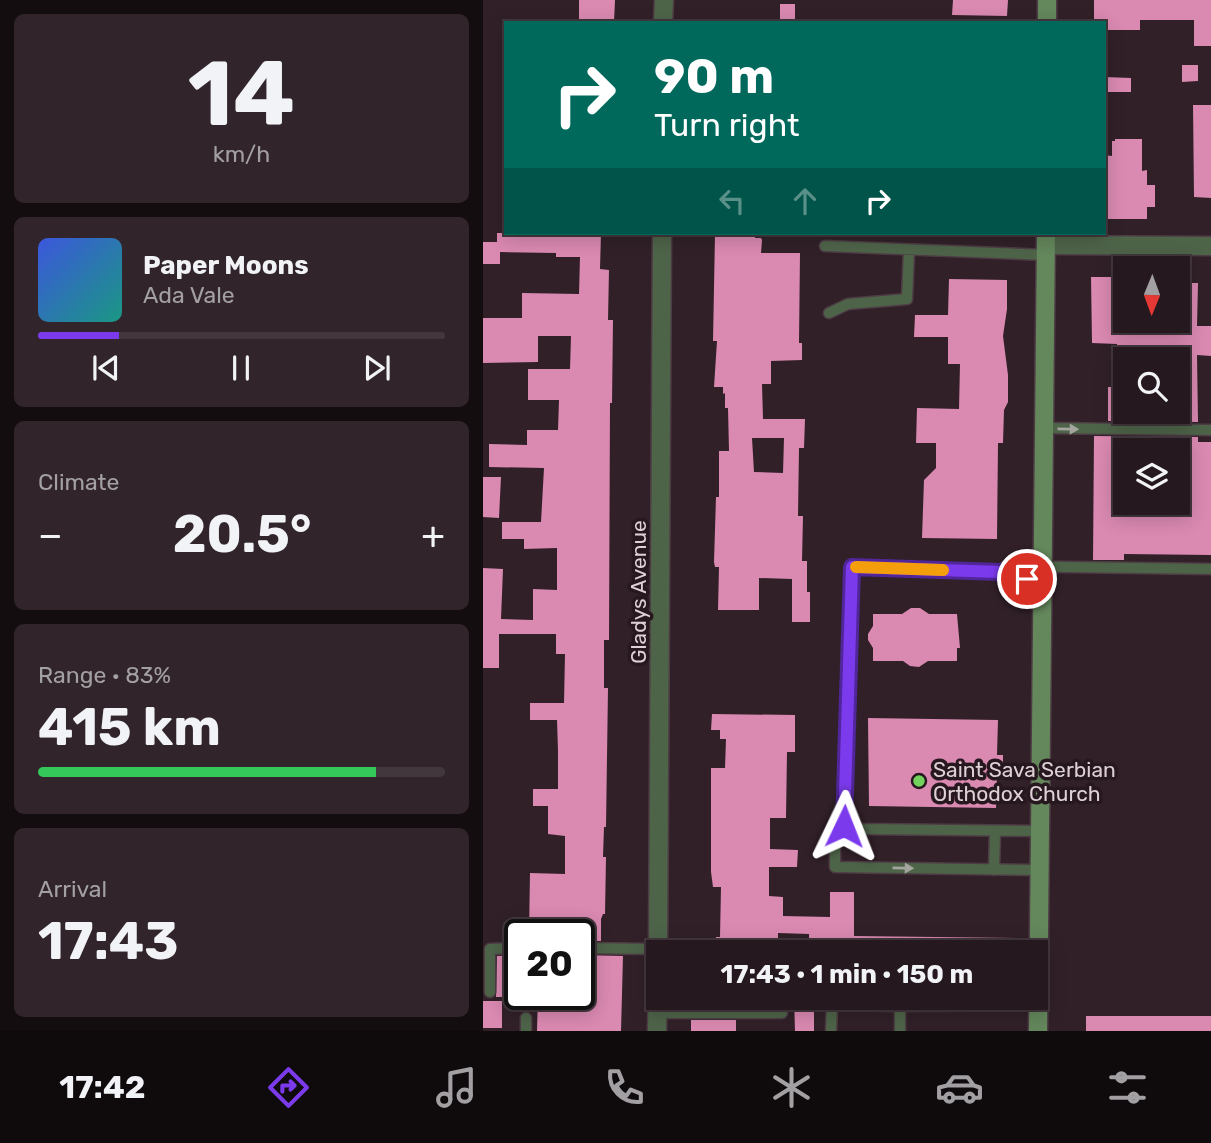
<!DOCTYPE html>
<meta charset="utf-8">
<style>
:root{--surface:#25181e;--page:#31252b;--text:#f1f3f6;--muted:#a3a0a4;--line:#42373c;--accent:#7c3aed}
body{margin:0;font-family:Rubik,sans-serif;background:var(--page);color:var(--text);height:100vh;display:flex;flex-direction:column;font-size:26px;white-space:nowrap}
*{box-sizing:border-box;margin:0}
p{font-size:23px;color:var(--muted)}
.icon{flex:none;width:38px;height:38px;fill:none;stroke:currentColor;stroke-width:2;stroke-linecap:round;stroke-linejoin:round}
.map{position:relative;flex:1;overflow:hidden}
.panel{display:flex;flex-direction:column;gap:14px;padding:14px;background:#140d10;width:483px}
.panel>*{flex:none}
.top-card{position:absolute;left:21px;top:21px;width:602px;height:214px;border-radius:0px;box-shadow:0 4px 18px #0003,0 0 0 2px var(--line);background:#00695c;color:#fff;overflow:hidden}
.needle{width:46px;rotate:181deg}
.buttons{position:absolute;left:630px;top:256px;display:grid;gap:14px}
.buttons a{display:grid;place-items:center;width:77px;height:77px;border-radius:0px;background:var(--surface);box-shadow:0 4px 18px #0003,0 0 0 2px var(--line);font-size:35px}
.speed{position:absolute;left:21px;top:919px;display:flex;gap:14px;font-size:35px;font-weight:700;text-align:center}
.speed>*{display:grid;place-content:center;width:91px;height:91px;border-radius:50%;background:var(--surface);box-shadow:0 4px 18px #0003,0 0 0 2px var(--line);line-height:1}
.speed .limit{border:4px solid #111;border-radius:10px;background:#fff;color:#111}
.pin{position:absolute;display:grid;place-items:center;width:60px;height:60px;color:#fff;margin:-30px;border:4px solid #fff;border-radius:50%;box-shadow:0 2px 7px #0007}
.me{position:absolute;width:77px;margin:-38px;rotate:2deg;stroke-linejoin:round;filter:drop-shadow(0 0 5px #0008)}
.turn{display:flex;align-items:center;gap:24px;height:147px;padding:0 35px;font-size:32px}
.turn .icon{width:91px;height:91px;stroke-width:2.5}
.turn b{display:block;font-size:49px;line-height:60px}
.lanes{display:flex;align-items:center;height:66px;padding:0 35px;background:#0003;justify-content:center;gap:35px;direction:ltr}
.lanes .off{opacity:.35}
.big{font-size:52px;font-weight:700;line-height:1.1}
.panel .widget{flex:1;display:flex;flex-direction:column;justify-content:center;gap:10px;min-width:0;padding:0 24px;border-radius:10px;background:var(--page)}
.panel .dial{align-items:center;gap:0}
.dial b{font-size:91px;line-height:1}
.song{display:flex;align-items:center;gap:21px}
.cover{width:84px;height:84px;border-radius:10px;background:linear-gradient(135deg,hsl(230 70% 55%),hsl(170 70% 35%))}
.played{height:7px;border-radius:4px;background:linear-gradient(90deg,var(--accent) 20%,var(--line) 20%)}
.keys{display:flex;justify-content:space-around;direction:ltr}
.heat{display:flex;justify-content:space-between;align-items:center;font-size:38px;direction:ltr}
.charge{height:10px;border-radius:5px;background:linear-gradient(90deg,#34c759 83%,var(--line) 0)}
.trip{position:absolute;left:163px;top:940px;width:402px;height:70px;border-radius:0px;background:var(--surface);box-shadow:0 4px 18px #0003,0 0 0 2px var(--line);font-weight:700;line-height:70px;text-align:center}
.tab-bar{display:flex;height:112px;justify-content:space-around;align-items:center;background:#0f0a0c;color:var(--muted)}
.tab-bar .icon{width:49px;height:49px}
.tab-bar .current{color:var(--accent)}
.tab-bar b{font-size:32px;color:var(--text)}
main{display:flex;flex:1;min-height:0}
.map>svg:first-child{display:block}
.building{fill:#da89b1;fill-rule:evenodd}
.lines{fill:none;stroke-linecap:round;stroke-linejoin:round}
.lane-casing{stroke:#4d3c44;stroke-width:13}
.street-casing{stroke:#4d3c44;stroke-width:21}
.secondary-casing{stroke:#4d3c44;stroke-width:21}
.lane{stroke:#4e6449;stroke-width:10}
.street{stroke:#4e6449;stroke-width:18}
.secondary{stroke:#64875c;stroke-width:18}
.oneway{fill:#a4a59e}
.route-casing{stroke:#51269a;stroke-width:18}
.route{stroke:#7c3aed;stroke-width:12}
.slow{stroke:#f59e0b;stroke-width:12}
.poi-dot{fill:#73d25c;stroke:#27171f;stroke-width:2.5}
.labels{text-anchor:middle;dominant-baseline:central;stroke-width:7;stroke-linejoin:round;paint-order:stroke}
.street-label{font-size:21px;fill:#ddd1d6;stroke:#27171f}
.poi-label{font-size:21px;fill:#ddd1d6;stroke:#27171f;text-anchor:start}
</style>
<main>
<section class="panel">
<div class="widget dial"><b>14</b><p>km/h</p></div>
<div class="widget">
<div class="song"><i class="cover"></i><div><b>Paper Moons</b><p>Ada Vale</p></div></div>
<div class="played"></div>
<div class="keys"><svg class="icon" aria-label="previous" viewBox="0 0 24 24"><path d="M18 5L8 12l10 7zM5 5v14"/></svg><svg class="icon" aria-label="pause" viewBox="0 0 24 24"><path d="M8 5v14M16 5v14"/></svg><svg class="icon" aria-label="next" viewBox="0 0 24 24"><path d="M6 5l10 7-10 7zM19 5v14"/></svg></div>
</div>
<div class="widget"><p>Climate</p>
<div class="heat"><a>−</a><b class="big">20.5°</b><a>+</a></div>
</div>
<div class="widget"><p>Range · 83%</p><b class="big">415 km</b><div class="charge"></div></div>
<div class="widget"><p>Arrival</p><b class="big">17:43</b></div>
</section>
<div class="map">
<svg width="728" height="1031" viewBox="0 0 728 1031">
<rect width="100%" height="100%" fill="#312028"/>
<path class="building" d="M96,0H132L131,23H96Z
M470,0H525L524,16L469,15Z
M611,0H728V46H711V20H657V30H621V23H611Z
M297,4H312V23H297Z
M699,65H715V81L699,82Z
M621,77L648,78V92H621Z
M710,105H728V198L711,197Z
M632,139H659V171L664,170V185H672V207H664V219H621V155L629,156V141H632Z
M14,233H118L117,269L126,270L125,320H130L129,403H127L126,640H121V688H125L123,827H121L120,857H123L122,914H120L118,919V941H96V928L65,927V934H46L47,873L82,874V836L65,834V806H50V789H75V751L74,720H47V703H81L82,654H73V634H16V668H0V568L20,569L18,619L50,620V589L74,590V548L41,549V539H19V522H58L61,468L6,467V444L44,445V430H75L76,400H45V369H87L88,336H55V362L0,363V318H39V293L96,294L97,257H73V253L17,252V264H0V242H14Z
M232,234H272V238H278L279,240L278,253H317L316,343H319V360L288,361V384H279L280,419H322L321,448H316L315,516H320L319,561H324V592H327V622H309V579L276,578V610H235L236,567H232L231,562L233,497H236V451H246L245,408H242V393L240,394V387H231L234,341H230ZM269,438H301L300,473L271,472Z
M608,277H638L637,326H643L646,330L695,331V283H715L714,326H728V356L714,355L715,422L625,421V387H642V411H695V359H635L634,344L609,343Z
M466,279L524,280V309L520,336L525,375V402L521,410L520,443H515L514,539L439,538L441,480L453,468V443H433L434,408L476,409L477,364H465V337H431L432,315H465Z
M611,436L715,437V442H728V555L641,554V560H610ZM642,450H695V502H691V507H642Z
M0,477H18L16,518L0,517Z
M428,608H437L446,614H474L477,648H474V661H445L436,667L427,666L420,661H390V648L385,640V634L390,626V614H419Z
M229,714L312,715V752H304L303,818H287V849L315,850L314,867H286V896L300,897V916L347,917V892H371V936L536,938V952H326V934L295,933V947H292V952H232L233,937H237L238,887H230L228,872V768H242L243,739H237V730H228Z
M385,718L515,720L514,755H520V773H514L513,808L386,806Z
M37,955V997H13L14,956Z
M96,955L140,956L138,1031H54L55,994H96Z
M208,998H253V1006H208Z
M311,998H331V1031H312Z
M0,1001H19V1028H0Z
M603,1016H728V1031H603Z
M208,1020H253V1031H208Z"/>
<g class="lines">
<defs>
<path id="lane" d="M342,246L563,255
M346,313L365,304L424,299L426,250
M561,428L728,430
M517,572L522,578L560,579
M361,826L379,829L557,831
M511,870L512,831
M557,870L352,867V840L361,826L369,567L517,572L523,566L728,569
M96,948L175,949
M7,992V949L37,948
M174,1013H299
M43,1031V1018
M348,1031L349,1005L417,1006
M417,1031V1006L555,1005"/>
<path id="street" d="M180,23L181,0
M563,245L728,246
M175,952L179,233
M174,1031L175,973"/>
<path id="secondary" d="M564,23V0
M555,1031L563,233"/>
</defs>
<use href="#lane" class="lane-casing"/>
<use href="#street" class="street-casing"/>
<use href="#secondary" class="secondary-casing"/>
<use href="#lane" class="lane"/>
<use href="#street" class="street"/>
<use href="#secondary" class="secondary"/>
</g>
<defs><path id="oneway-solid" d="M-6-.8H1V-3.2L6.5 0L1 3.2V.8H-6Z" transform="scale(1.75)"/></defs>
<g class="oneway">
<use href="#oneway-solid" transform="translate(585 429) rotate(1)"/>
<use href="#oneway-solid" transform="translate(420 868) rotate(1)"/>
</g>
<g class="lines">
<defs>
<path id="route" d="M361,826L369,567L517,572L522,578L544,579"/>
</defs>
<use href="#route" class="route-casing"/>
<use href="#route" class="route"/>
<path class="slow" d="M373,567L460,570"/>
</g>
<circle class="poi-dot" cx="436" cy="781" r="7"/>
<g class="labels">
<g class="street-label">
<text transform="translate(155 592) rotate(-90)">Gladys Avenue</text>
</g>
<g class="poi-label">
<text x="450" y="769">Saint Sava Serbian<tspan x="450" dy="24">Orthodox Church</tspan></text>
</g>
</g>
</svg>
<div class="buttons">
<a><svg class="needle" viewBox="-14 -14 28 28"><path d="M0-13l5 13h-10z" fill="#e53935"/><path d="M0 13l5-13h-10z" fill="#a3a0a4"/></svg></a>
<a><svg class="icon" aria-label="search" viewBox="0 0 24 24"><circle cx="10" cy="10" r="6"/><path d="M15 15l6 6"/></svg></a>
<a><svg class="icon" aria-label="layers" viewBox="0 0 24 24"><path d="M12 4l9 5-9 5-9-5zM3 14l9 5 9-5"/></svg></a>
</div>
<div class="speed"><div class="limit">20</div></div>
<div class="pin" style="left:544px;top:579px;background:#d93025"><svg class="icon" aria-label="arrive" viewBox="0 0 24 24"><path d="M6 21V4h12l-3 4 3 4H6"/></svg></div>
<svg class="me" style="left:361px;top:826px" viewBox="-20 -20 40 40"><path d="M0-17L14 15 0 8-14 15z" fill="#7c3aed" stroke="#fff" stroke-width="4"/></svg>
<div class="trip">17:43 · 1 min · 150 m</div>
<div class="top-card">
<div class="turn"><svg class="icon" aria-label="right" viewBox="0 0 24 24"><path d="M7 20v-9h11M14 6l5 5-5 5"/></svg><div><b>90 m</b>Turn right</div></div>
<div class="lanes"><svg class="icon off" aria-label="left" viewBox="0 0 24 24"><path d="M17 20v-9H6M10 6l-5 5 5 5"/></svg><svg class="icon off" aria-label="ahead" viewBox="0 0 24 24"><path d="M12 20V5M6 11l6-6 6 6"/></svg><svg class="icon" aria-label="right" viewBox="0 0 24 24"><path d="M7 20v-9h11M14 6l5 5-5 5"/></svg></div>
</div>
</div>
</main>
<nav class="tab-bar">
<b>17:42</b>
<svg class="icon current" aria-label="directions" viewBox="0 0 24 24"><path d="M12 3l9 9-9 9-9-9zM9 14v-3h6M13 9l2 2-2 2"/></svg>
<svg class="icon" aria-label="music" viewBox="0 0 24 24"><path d="M9 18V5l10-2v13"/><circle cx="6" cy="18" r="3"/><circle cx="16" cy="16" r="3"/></svg>
<svg class="icon" aria-label="phone" viewBox="0 0 24 24"><path d="M5 4h4l2 5-3 2q2 4 5 5l2-3 5 2v4C11 20 4 13 5 4z"/></svg>
<svg class="icon" aria-label="climate" viewBox="0 0 24 24"><path d="M12 3v18M4 7l16 10M4 17L20 7"/></svg>
<svg class="icon" aria-label="car" viewBox="0 0 24 24"><path d="M5 17H2v-5l4-1 3-4h7l3 4 3 1v5h-3M9 17h6M6 11h13"/><circle cx="7" cy="17" r="2"/><circle cx="17" cy="17" r="2"/></svg>
<svg class="icon" aria-label="filters" viewBox="0 0 24 24"><path d="M4 7h16M4 17h16"/><circle cx="9" cy="7" r="2"/><circle cx="15" cy="17" r="2"/></svg>
</nav>
